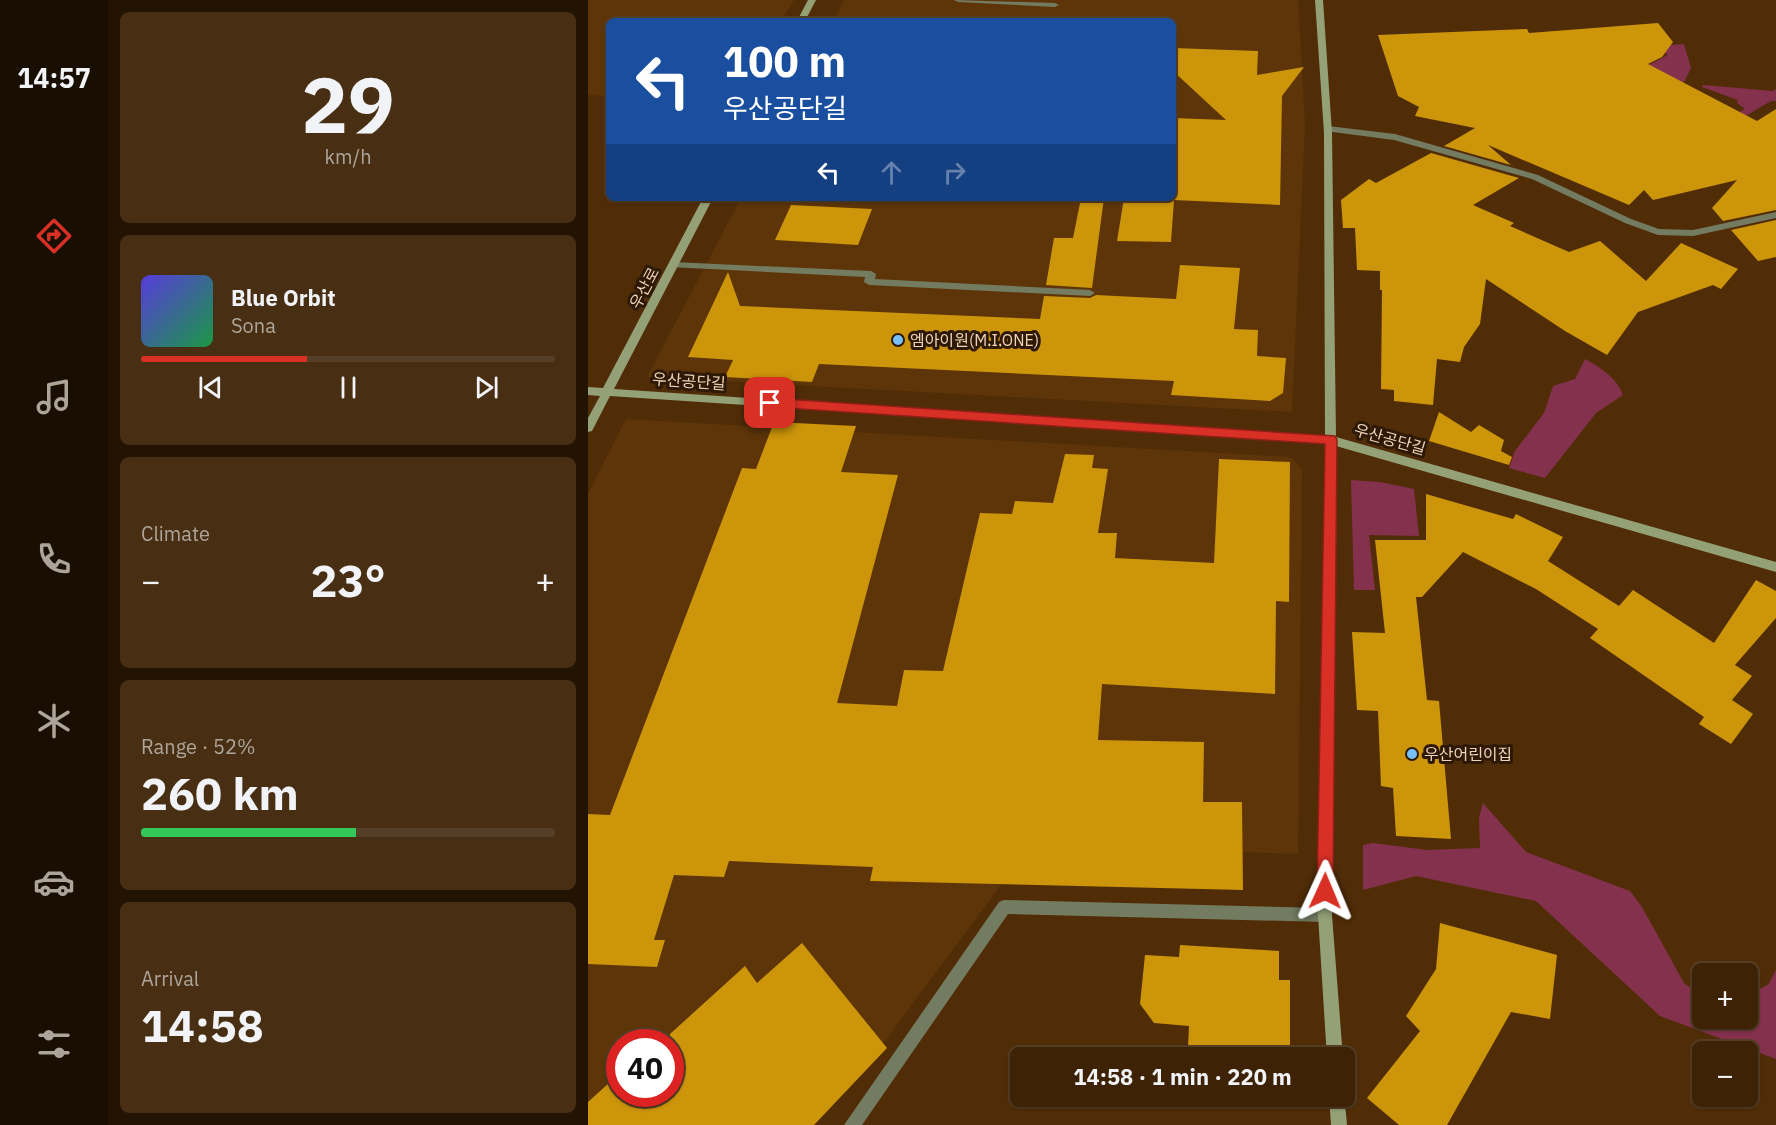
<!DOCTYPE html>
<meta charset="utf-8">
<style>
:root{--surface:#3d2205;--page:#482f13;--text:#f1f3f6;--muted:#ada49a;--line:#563f27;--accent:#d93025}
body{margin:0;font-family:"IBM Plex Sans","Noto Sans KR",sans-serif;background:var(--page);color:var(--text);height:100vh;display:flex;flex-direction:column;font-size:22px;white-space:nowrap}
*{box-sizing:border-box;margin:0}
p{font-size:20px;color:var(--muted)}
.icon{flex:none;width:33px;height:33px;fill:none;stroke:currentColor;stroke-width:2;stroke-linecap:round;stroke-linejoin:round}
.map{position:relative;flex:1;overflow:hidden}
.sheet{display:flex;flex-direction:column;gap:12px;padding:12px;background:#221303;width:480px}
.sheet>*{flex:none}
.hud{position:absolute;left:18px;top:18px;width:570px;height:183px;border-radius:9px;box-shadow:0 2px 4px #0004,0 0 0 2px var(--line);background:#1a4fa0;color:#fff;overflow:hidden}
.buttons{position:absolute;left:1104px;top:963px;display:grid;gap:12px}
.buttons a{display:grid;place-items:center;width:66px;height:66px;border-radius:9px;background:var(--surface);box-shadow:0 2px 4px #0004,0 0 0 2px var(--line);font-size:30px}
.speed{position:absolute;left:18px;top:1029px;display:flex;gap:12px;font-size:30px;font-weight:700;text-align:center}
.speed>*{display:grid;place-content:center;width:78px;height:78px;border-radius:50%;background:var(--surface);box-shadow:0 2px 4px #0004,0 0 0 2px var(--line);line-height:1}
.speed .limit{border:9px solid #d22;background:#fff;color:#111}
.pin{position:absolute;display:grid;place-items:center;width:51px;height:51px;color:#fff;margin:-26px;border-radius:12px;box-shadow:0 3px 9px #0006}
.me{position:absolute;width:66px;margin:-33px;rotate:1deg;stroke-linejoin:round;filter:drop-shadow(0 0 4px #0008)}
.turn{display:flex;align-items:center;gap:21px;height:126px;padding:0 18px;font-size:27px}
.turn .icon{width:78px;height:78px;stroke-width:2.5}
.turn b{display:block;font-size:42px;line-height:51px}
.lanes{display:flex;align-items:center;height:57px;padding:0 18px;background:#0003;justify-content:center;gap:30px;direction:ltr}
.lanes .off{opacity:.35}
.big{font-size:45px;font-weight:700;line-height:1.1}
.sheet .widget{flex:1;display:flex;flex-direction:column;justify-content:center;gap:9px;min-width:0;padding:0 21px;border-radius:9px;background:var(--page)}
.sheet .dial{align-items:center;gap:0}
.dial b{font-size:78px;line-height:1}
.song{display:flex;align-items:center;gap:18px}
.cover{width:72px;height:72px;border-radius:9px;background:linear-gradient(135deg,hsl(250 70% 55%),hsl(140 70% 35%))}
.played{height:6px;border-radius:3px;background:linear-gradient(90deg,var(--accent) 40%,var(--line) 40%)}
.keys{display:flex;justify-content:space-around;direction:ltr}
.heat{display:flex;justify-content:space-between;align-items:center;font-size:33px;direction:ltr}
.charge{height:9px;border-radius:4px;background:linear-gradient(90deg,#34c759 52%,var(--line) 0)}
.trip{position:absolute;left:422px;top:1047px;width:345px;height:60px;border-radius:9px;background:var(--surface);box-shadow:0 2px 4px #0004,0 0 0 2px var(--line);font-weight:700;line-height:60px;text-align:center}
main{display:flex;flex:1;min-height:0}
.tabs{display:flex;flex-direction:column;width:108px;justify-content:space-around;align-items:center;background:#180e02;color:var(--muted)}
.tabs .icon{width:42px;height:42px}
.tabs .selected{color:var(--accent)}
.tabs b{font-size:27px;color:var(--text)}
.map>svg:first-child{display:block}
.built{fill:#5e3509;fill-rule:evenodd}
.green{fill:#84314e}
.building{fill:#cc950a}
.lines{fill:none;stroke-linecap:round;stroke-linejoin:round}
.lane{fill:#737b61;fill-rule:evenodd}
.secondary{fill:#94a177;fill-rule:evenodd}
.route{fill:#d93025;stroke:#8d1f18;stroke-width:1.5}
.poi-dot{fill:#76c0f7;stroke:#2e1906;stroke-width:2}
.labels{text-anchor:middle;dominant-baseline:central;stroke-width:6;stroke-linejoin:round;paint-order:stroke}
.street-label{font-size:16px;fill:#efd2ba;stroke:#2e1906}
.poi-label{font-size:16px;fill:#efd2ba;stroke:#2e1906;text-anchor:start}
</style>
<main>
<nav class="tabs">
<b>14:57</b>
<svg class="icon selected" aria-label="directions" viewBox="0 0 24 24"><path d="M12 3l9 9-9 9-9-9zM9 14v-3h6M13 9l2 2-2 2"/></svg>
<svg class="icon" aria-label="music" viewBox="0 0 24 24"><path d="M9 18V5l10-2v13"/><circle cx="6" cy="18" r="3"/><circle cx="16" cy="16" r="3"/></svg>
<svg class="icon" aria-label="phone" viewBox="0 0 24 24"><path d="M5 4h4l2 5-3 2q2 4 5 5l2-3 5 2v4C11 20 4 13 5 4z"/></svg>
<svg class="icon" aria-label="climate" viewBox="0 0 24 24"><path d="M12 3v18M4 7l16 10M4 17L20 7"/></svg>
<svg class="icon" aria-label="car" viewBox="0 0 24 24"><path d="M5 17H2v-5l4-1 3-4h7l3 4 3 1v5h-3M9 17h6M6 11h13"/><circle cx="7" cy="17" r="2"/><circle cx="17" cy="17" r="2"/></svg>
<svg class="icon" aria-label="filters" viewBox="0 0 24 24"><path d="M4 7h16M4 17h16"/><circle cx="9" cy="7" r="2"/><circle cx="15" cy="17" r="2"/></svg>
</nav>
<section class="sheet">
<div class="widget dial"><b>29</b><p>km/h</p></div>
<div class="widget">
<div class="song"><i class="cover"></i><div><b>Blue Orbit</b><p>Sona</p></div></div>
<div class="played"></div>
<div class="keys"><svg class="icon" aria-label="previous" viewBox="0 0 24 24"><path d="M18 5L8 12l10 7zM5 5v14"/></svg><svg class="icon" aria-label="pause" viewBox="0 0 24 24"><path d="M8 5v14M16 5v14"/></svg><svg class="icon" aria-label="next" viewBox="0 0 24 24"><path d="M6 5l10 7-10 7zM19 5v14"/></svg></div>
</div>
<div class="widget"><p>Climate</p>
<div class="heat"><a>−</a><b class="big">23°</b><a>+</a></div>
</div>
<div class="widget"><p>Range · 52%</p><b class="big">260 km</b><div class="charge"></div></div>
<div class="widget"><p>Arrival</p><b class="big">14:58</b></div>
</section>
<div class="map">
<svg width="1188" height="1125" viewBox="0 0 1188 1125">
<rect width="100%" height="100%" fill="#512d07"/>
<path class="built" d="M0,0H206L193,21H21V96L0,95Z
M256,0H710L717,125L704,412L59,377L153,198H585V21H245Z
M38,419L703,457L714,470L710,854L443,844L289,1052L0,1125V494ZM32,1042H82V1094H32Z"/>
<path class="green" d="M1096,44L1103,68L1096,82L1062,101L1045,73L1080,55L1069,46Z
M1115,85L1185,91L1188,89V101H1183L1137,128L1144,116L1157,109L1149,103L1150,100L1114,87Z
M997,359C1012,367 1029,378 1035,395L1008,413L957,478L921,468L927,451L956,413L965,386L987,379Z
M763,480L792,482L826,489L831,536L781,535L787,590H766Z
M895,803L938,852L1042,891L1054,907L1096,983L1114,996V1018H1160V994L1180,985L1188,970V1059L1072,1016L948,901L828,876L775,890V845L785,843L839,850L892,848L891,818Z"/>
<path class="building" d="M1070,23L1085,42L1074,57L1060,64L1169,121L1188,109V210L1135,221L1124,208L1149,180L1065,200L1056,190L1041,205L900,145L923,165L856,146L887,128L827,116L831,107L810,96L790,35L939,29L941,33Z
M585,48L670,51L669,75L716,67L694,96L692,205L586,200L583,242L529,241L536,198H585V118L638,120L585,71Z
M843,153L931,178L885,205L926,223L922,226L981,252L1012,241L1058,281L1093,243L1150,269L1133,289L1125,285L1050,312L1019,355L977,331L898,279L892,324L876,347L872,362L849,359L845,405L806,401V390L793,389L794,290H792V271L769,270L767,228H755L753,200L781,179L788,183Z
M493,198H516L504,288L458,285L466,238H485Z
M203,205L284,209L270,245L187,240Z
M1188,220V257L1170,261L1143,230Z
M592,265L652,268L646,329L670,330L669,356L698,358L695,393L682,401L583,395L586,381L231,364L224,382L137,377L145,360L100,357L140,272L152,306L452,319L456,296L502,298L508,295L588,299Z
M851,412L883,432L891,425L916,440L913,451L924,457L921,465L841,441Z
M186,422L268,426L253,472L310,475L249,703L309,706L316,670L355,671L392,513L424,514L427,501L465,503L477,454L506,455L504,468L520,469L510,533H529L527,558L626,563L631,459L702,462L701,602L688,601L687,694L514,684L510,740L616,742L615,802H654L655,890L282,881L285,867L141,861L136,877L86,875L66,940H77L69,967L0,964V814L22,815L154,468L168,469Z
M838,494L925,519L928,514L975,537L960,561L1031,606L1045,590L1126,643L1168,580L1188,591V618L1147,665L1164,676L1144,700L1165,714L1143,744L1111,724L1116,717L1002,638L1010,629L948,589L875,552L834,597H828L839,700L851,701L863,839L808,836L805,788L793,786L790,711L769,710L764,632L797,633L787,540H838Z
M852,923L969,955L962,1019L923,1012L859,1125H811L779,1098L832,1031L818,1016L848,969Z
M214,943L299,1048L226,1125H0V1102L32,1073V1094H82V1034L157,966L169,983Z
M592,945L691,951V980H702V1058H618L619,1048L600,1047L601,1026L566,1023L552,1004L557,955L591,957Z"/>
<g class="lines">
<path class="lane" d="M366,0L467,3L471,5L467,7L370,2Z
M740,126L807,134L950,175L1043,219L1071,229L1105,230L1188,212V218L1105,236L1070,235L1037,223L944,179L806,140L737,131L736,129Z
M85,262L283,271L288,274L287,279L502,290L507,293L502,296L281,285L276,282L277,277L82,267L80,265Z
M416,900L737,908L742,910L744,915L742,920L737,922L420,914L274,1125H256L411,902Z"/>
<path class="secondary" d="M220,0H228L217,21H209Z
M727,0H735L744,133L748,437L1188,562V572L748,446L744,915L755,1058H739L730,915L737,444L22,396L4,431L0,432V418L12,396L0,395V387L15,388L115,198H125L26,389L737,436L736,133Z
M756,1093L759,1125H743L741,1096H756Z"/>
</g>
<path class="route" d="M182,398L747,436L749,440L745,891L743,897L737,900L731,897L729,891L737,444L182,407L176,403Z"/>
<g class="poi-dot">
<circle cx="310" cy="340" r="6"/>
<circle cx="824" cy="754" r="6"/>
</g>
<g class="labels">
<g class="street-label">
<text transform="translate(56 288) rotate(-62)">우산로</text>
<text transform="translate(101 381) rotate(4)">우산공단길</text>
<text transform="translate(802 439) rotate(16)">우산공단길</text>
</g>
<g class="poi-label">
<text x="322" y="340">엠아이원(M.I.ONE)</text>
<text x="836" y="754">우산어린이집</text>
</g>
</g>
</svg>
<div class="buttons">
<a>+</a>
<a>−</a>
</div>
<div class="speed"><div class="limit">40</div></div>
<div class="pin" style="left:182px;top:403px;background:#d93025"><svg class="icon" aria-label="arrive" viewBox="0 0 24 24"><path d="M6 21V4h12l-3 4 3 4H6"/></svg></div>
<svg class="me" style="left:737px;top:891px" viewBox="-20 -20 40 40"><path d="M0-17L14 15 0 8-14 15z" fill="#d93025" stroke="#fff" stroke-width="4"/></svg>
<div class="trip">14:58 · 1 min · 220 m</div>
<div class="hud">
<div class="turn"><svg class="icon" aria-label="left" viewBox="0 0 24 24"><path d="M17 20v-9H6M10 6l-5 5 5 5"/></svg><div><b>100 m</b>우산공단길</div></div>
<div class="lanes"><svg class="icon" aria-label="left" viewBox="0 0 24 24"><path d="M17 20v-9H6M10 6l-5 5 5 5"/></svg><svg class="icon off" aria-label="ahead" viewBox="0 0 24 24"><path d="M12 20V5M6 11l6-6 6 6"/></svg><svg class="icon off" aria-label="right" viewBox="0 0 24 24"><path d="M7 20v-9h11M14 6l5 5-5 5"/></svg></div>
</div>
</div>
</main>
